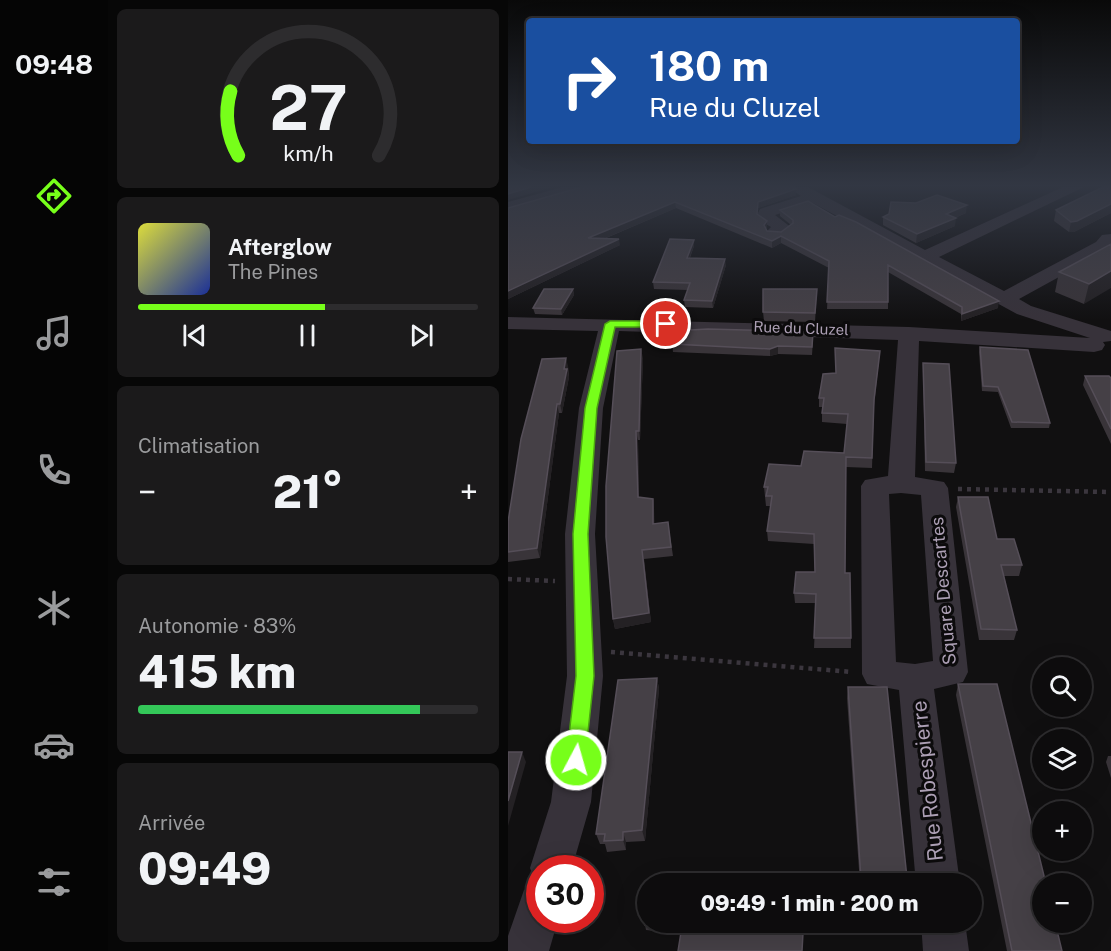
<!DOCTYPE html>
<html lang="fr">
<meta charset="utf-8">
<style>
:root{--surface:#0d0c0d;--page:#1b1a1b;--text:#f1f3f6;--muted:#9a9b9d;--line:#2d2c2e;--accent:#77ff1a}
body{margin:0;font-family:"Public Sans",sans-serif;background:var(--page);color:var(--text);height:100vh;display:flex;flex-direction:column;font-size:22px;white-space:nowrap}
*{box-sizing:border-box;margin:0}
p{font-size:20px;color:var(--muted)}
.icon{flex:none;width:33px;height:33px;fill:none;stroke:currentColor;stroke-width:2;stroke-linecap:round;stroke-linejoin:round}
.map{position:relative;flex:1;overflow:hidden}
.panel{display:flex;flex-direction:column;gap:9px;padding:9px;background:#070707;width:400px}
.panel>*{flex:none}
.banner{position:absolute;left:18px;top:18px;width:494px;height:126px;border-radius:6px;box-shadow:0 6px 24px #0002,0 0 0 2px var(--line);background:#1a4fa0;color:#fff;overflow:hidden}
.fabs{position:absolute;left:524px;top:657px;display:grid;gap:12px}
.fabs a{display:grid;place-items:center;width:60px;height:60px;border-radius:50%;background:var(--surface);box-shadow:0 6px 24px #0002,0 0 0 2px var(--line);font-size:30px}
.speed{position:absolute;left:18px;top:855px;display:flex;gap:12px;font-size:30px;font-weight:700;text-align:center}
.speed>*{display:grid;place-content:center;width:78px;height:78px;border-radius:50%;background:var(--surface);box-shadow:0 6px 24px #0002,0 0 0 2px var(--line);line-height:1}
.speed .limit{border:9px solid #d22;background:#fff;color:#111}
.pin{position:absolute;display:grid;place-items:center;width:51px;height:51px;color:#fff;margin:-26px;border:3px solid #fff;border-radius:50%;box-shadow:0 2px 6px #0007}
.me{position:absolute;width:66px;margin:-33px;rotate:6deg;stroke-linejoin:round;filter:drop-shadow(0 0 4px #0008)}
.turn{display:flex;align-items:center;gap:21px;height:126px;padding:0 24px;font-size:27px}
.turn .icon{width:78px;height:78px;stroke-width:2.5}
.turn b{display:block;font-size:42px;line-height:51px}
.big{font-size:45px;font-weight:800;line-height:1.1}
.panel .card{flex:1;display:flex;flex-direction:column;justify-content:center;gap:9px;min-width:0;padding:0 21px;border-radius:9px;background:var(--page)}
.panel .dial{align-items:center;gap:0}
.dial svg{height:156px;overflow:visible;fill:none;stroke:var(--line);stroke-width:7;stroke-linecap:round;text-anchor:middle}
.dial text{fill:var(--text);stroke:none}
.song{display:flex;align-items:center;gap:18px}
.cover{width:72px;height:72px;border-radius:9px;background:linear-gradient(135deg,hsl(60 70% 55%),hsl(230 70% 35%))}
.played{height:6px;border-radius:3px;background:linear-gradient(90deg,var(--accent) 55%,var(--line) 55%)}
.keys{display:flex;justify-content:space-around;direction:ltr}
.heat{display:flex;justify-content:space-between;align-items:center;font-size:33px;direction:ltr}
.charge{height:9px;border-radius:4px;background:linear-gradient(90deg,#34c759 83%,var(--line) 0)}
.trip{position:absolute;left:129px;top:873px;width:345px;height:60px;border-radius:30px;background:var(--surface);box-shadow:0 6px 24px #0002,0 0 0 2px var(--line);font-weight:800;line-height:60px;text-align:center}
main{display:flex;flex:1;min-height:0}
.menu{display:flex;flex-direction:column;width:108px;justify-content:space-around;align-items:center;background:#050505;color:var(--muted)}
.menu .icon{width:42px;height:42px}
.menu .current{color:var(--accent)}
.menu b{font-size:27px;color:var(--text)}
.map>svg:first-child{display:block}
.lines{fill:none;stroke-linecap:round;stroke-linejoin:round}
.path{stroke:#3b363e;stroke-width:4.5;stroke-dasharray:4 5;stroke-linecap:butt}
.street{fill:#37323a;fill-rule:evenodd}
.wall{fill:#393439}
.shaded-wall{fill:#242124}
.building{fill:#454046;stroke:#554e58;stroke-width:1.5}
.route{fill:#77ff1a;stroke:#4da611;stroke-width:1.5}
.labels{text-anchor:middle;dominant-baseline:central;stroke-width:6;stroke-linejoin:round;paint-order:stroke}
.far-street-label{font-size:15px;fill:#ac9fb4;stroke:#0c0b0c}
.street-label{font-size:18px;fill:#ac9fb4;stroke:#0c0b0c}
.near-street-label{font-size:21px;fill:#ac9fb4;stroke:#0c0b0c}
</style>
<main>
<nav class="menu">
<b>09:48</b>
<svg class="icon current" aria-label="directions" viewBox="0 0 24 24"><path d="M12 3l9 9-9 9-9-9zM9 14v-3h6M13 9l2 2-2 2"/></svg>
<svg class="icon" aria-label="music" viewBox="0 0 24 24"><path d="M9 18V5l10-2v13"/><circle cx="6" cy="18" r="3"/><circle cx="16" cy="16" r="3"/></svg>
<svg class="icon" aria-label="phone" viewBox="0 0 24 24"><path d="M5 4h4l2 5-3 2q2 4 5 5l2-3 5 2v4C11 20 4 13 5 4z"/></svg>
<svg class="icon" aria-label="climate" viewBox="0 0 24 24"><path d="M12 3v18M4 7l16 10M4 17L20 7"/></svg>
<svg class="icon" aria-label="car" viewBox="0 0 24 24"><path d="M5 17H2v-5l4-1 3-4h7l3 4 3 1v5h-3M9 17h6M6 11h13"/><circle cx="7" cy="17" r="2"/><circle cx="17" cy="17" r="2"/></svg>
<svg class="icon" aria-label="filters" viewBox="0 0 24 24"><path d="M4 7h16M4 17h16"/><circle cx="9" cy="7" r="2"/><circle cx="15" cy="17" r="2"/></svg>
</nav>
<section class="panel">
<div class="card dial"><svg viewBox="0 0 100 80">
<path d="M14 69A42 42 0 1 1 86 69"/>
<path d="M14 69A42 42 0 0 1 10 36" stroke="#77ff1a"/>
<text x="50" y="56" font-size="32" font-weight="700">27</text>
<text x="50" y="72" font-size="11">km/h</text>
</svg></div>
<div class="card">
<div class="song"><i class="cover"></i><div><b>Afterglow</b><p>The Pines</p></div></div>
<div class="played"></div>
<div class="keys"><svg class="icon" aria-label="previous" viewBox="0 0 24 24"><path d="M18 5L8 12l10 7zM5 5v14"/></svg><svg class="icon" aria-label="pause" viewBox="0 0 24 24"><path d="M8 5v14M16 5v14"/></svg><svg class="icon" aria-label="next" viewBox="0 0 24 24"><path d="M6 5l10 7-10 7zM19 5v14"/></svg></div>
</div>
<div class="card"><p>Climatisation</p>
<div class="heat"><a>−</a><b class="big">21°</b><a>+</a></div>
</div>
<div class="card"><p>Autonomie · 83%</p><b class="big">415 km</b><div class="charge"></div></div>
<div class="card"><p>Arrivée</p><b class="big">09:49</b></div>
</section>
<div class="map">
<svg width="603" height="951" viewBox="0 0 603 951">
<rect width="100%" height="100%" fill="#111011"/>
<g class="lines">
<path class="path" d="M450,489L603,492
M0,579L47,581
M103,652L344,672"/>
<path class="street" d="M55,187H82L79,190L0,212V202Z
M280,187H300L417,250L555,187H576L431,257L496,291L588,242L594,235L603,234V247L600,250L511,299L523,306L603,331V341L595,342L597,345L594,350L586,352L411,341L407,477L436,482L440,488L460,672L455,682L426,689L452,884H408L391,690L359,684L354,674L353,486L357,480L380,476L390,340L111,331L95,408L87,534L95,676L83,802L64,868H32V920H50L41,951H0V936L16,890L31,884L28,883L22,868L43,802L59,676L57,534L71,408L90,331L0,329V317L401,327L582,338L509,314L305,203L267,215L284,228L273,236H261L258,232L263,227L251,220L250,213L252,209L293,196ZM393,493L413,495L425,661L407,664L388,662L381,494Z
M413,922H457L461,951H415Z"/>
</g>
<path class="wall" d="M603,187V213L566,232H561L546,221L548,210Z
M288,189V195L250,208L249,215L259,221V227L258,229L259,231L273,232L283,225L272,216V210L327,217L490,308L453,321V314L380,272V309H319L321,268L273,243L264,248L168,208L96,239L112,245L0,299V208Z
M458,213L447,218V226L408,243L375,225V217L381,214Z
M186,240V246L182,258L218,265L205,308L177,307L176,300L180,290L146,289L145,282Z
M603,244L576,304L547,292L551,272Z
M65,289L66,295L54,315L27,314L25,308Z
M309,289L307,322L256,321L255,312Z
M305,340L304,355L270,354L262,356L165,352L164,344Z
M472,347L542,423L541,428H503L490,392L474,391L471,352Z
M372,351L366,406L364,468L338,467L337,573L343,638V648H306L308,603H287L286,593L307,572L306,544L260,541L259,531L263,506H258L256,487L293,466L336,453L339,424L314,422V407H311V398L328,373Z
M135,358L132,440H130L131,497L146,508V524L160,522L165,556L136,559L143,622L107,629L105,619Z
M415,363L448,463L446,473L417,471L415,372Z
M60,366L61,377L54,413H51L32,558L0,562V522Z
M577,376L603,378V444L575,385Z
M450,497L514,565L511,576H496L509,630L506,640H471L448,507Z
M149,678L151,689L137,841L118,842V850L99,852L97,844H92L88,834Z
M450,684L554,951H499L448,695Z
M340,687L399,878L398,884H352L339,698Z
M600,756H603V778L598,762Z
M159,922L157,932L138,930L137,925Z"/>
<path class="shaded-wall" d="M23,187H45L0,200V194Z
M288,189V195L250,208L249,220L250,202Z
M167,202L168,208L81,245L80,238Z
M603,204V213L566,232H561L563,222Z
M459,205L458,213L437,222L438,214Z
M448,218L447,226L408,243L409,234Z
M259,221V227L256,232V225Z
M273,236V243L264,248V241Z
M111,239L112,245L0,299V291Z
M186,240V246L179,264V258Z
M217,259L218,265L205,308L204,301Z
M603,271V288L576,304L581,284Z
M65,289L66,295L54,315L53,309Z
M491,301L490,308L453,321L454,314Z
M270,346V354L262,356V349Z
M133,349L135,358L132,440L131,431Z
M58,358L60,366L58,374L59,369L61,377L54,413L52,404L56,369Z
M49,404L51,413L32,558L29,548Z
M128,431L130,440L131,506L130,497Z
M145,499L146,508L147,533L145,524Z
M134,550L143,622L107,629L105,619Z
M149,678L151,689L137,841L134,830Z
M14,752L18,762L0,826V801Z
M115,832L118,842V850L115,840Z
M156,922H159L157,932L155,927Z"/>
<path class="building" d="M0,187H23L0,194Z
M74,187H286L288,189L250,202L249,214L259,221L256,225L259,231L273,232L285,223V220L272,210L300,201L327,217L331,215L348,222L491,301L454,314V307L380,265V302H319L321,261L273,236L264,241L167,202L80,238L111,239L0,291V208Z
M595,187H603V204L569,221L563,222L548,210Z
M429,195L459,205L438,214L448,218L409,234L375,217L381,214L383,202L408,203Z
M162,239L186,240L179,258L217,259L204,301L176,300L182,283L145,282Z
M603,244V271L581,284L551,272Z
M36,289H65L53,309L25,308Z
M255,289H309L307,313L255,312Z
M200,329L305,332L304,347L270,346L262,349L164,344V331Z
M472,347L520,350L542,423L504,422L490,387L475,386Z
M327,348L372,351L366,400L364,458L338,457L337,573H342L343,638H306L308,594L286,593L288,572H307L306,534L259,531L264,496H258L260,487H256L261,464L293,466L296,451L336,453L340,414L314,413L316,398H311L315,374L328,373Z
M133,349L131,431H128L130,497L145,499V524L160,522L163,547L134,550L141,613L105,619L98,537V486L109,351Z
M58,358L56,369H59L52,404H49L29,548L0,552V522L13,439L34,359Z
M415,363L441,364L448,463L418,462Z
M577,376H601L603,378V429Z
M450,497H480L489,539H506L514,565H493L509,630L473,629Z
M149,678L134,830L115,832V840L96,841L97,834H88L110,680Z
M450,684H489L538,884H534V922H547L554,951H504Z
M340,687H379L399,878L353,879Z
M0,752H14L0,801Z
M140,912V922H156L155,927L137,925Z
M174,926L295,933L294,951H170Z"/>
<linearGradient id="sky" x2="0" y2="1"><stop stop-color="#090909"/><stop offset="0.58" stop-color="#323743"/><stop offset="1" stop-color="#323743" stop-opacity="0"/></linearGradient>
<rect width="603" height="320" fill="url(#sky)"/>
<path class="route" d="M102,321H158L164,324L158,327H107L89,408L80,534L86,676L77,760L75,766L68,769L61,766L58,760L68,676L65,534L77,408L97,324Z"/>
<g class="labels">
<g class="far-street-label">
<text transform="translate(293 328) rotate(2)">Rue du Cluzel</text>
</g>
<g class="street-label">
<text transform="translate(435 591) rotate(-95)">Square Descartes</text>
</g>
<g class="near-street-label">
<text transform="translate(419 781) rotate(-96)">Rue Robespierre</text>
</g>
</g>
</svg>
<div class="fabs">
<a><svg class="icon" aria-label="search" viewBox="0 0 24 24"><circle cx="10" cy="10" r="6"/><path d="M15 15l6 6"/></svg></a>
<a><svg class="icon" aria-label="layers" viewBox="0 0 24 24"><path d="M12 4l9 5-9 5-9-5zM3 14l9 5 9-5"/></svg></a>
<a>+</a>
<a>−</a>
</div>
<div class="speed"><div class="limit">30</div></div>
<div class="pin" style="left:158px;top:324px;background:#d93025"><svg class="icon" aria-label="arrive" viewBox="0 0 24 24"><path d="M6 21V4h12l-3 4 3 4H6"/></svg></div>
<svg class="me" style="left:68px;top:760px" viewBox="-20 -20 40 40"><circle r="17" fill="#77ff1a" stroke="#fff" stroke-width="3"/><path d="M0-11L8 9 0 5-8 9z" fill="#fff"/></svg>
<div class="trip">09:49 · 1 min · 200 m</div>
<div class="banner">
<div class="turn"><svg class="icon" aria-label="right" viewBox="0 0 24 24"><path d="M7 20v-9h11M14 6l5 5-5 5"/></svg><div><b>180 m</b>Rue du Cluzel</div></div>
</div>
</div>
</main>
